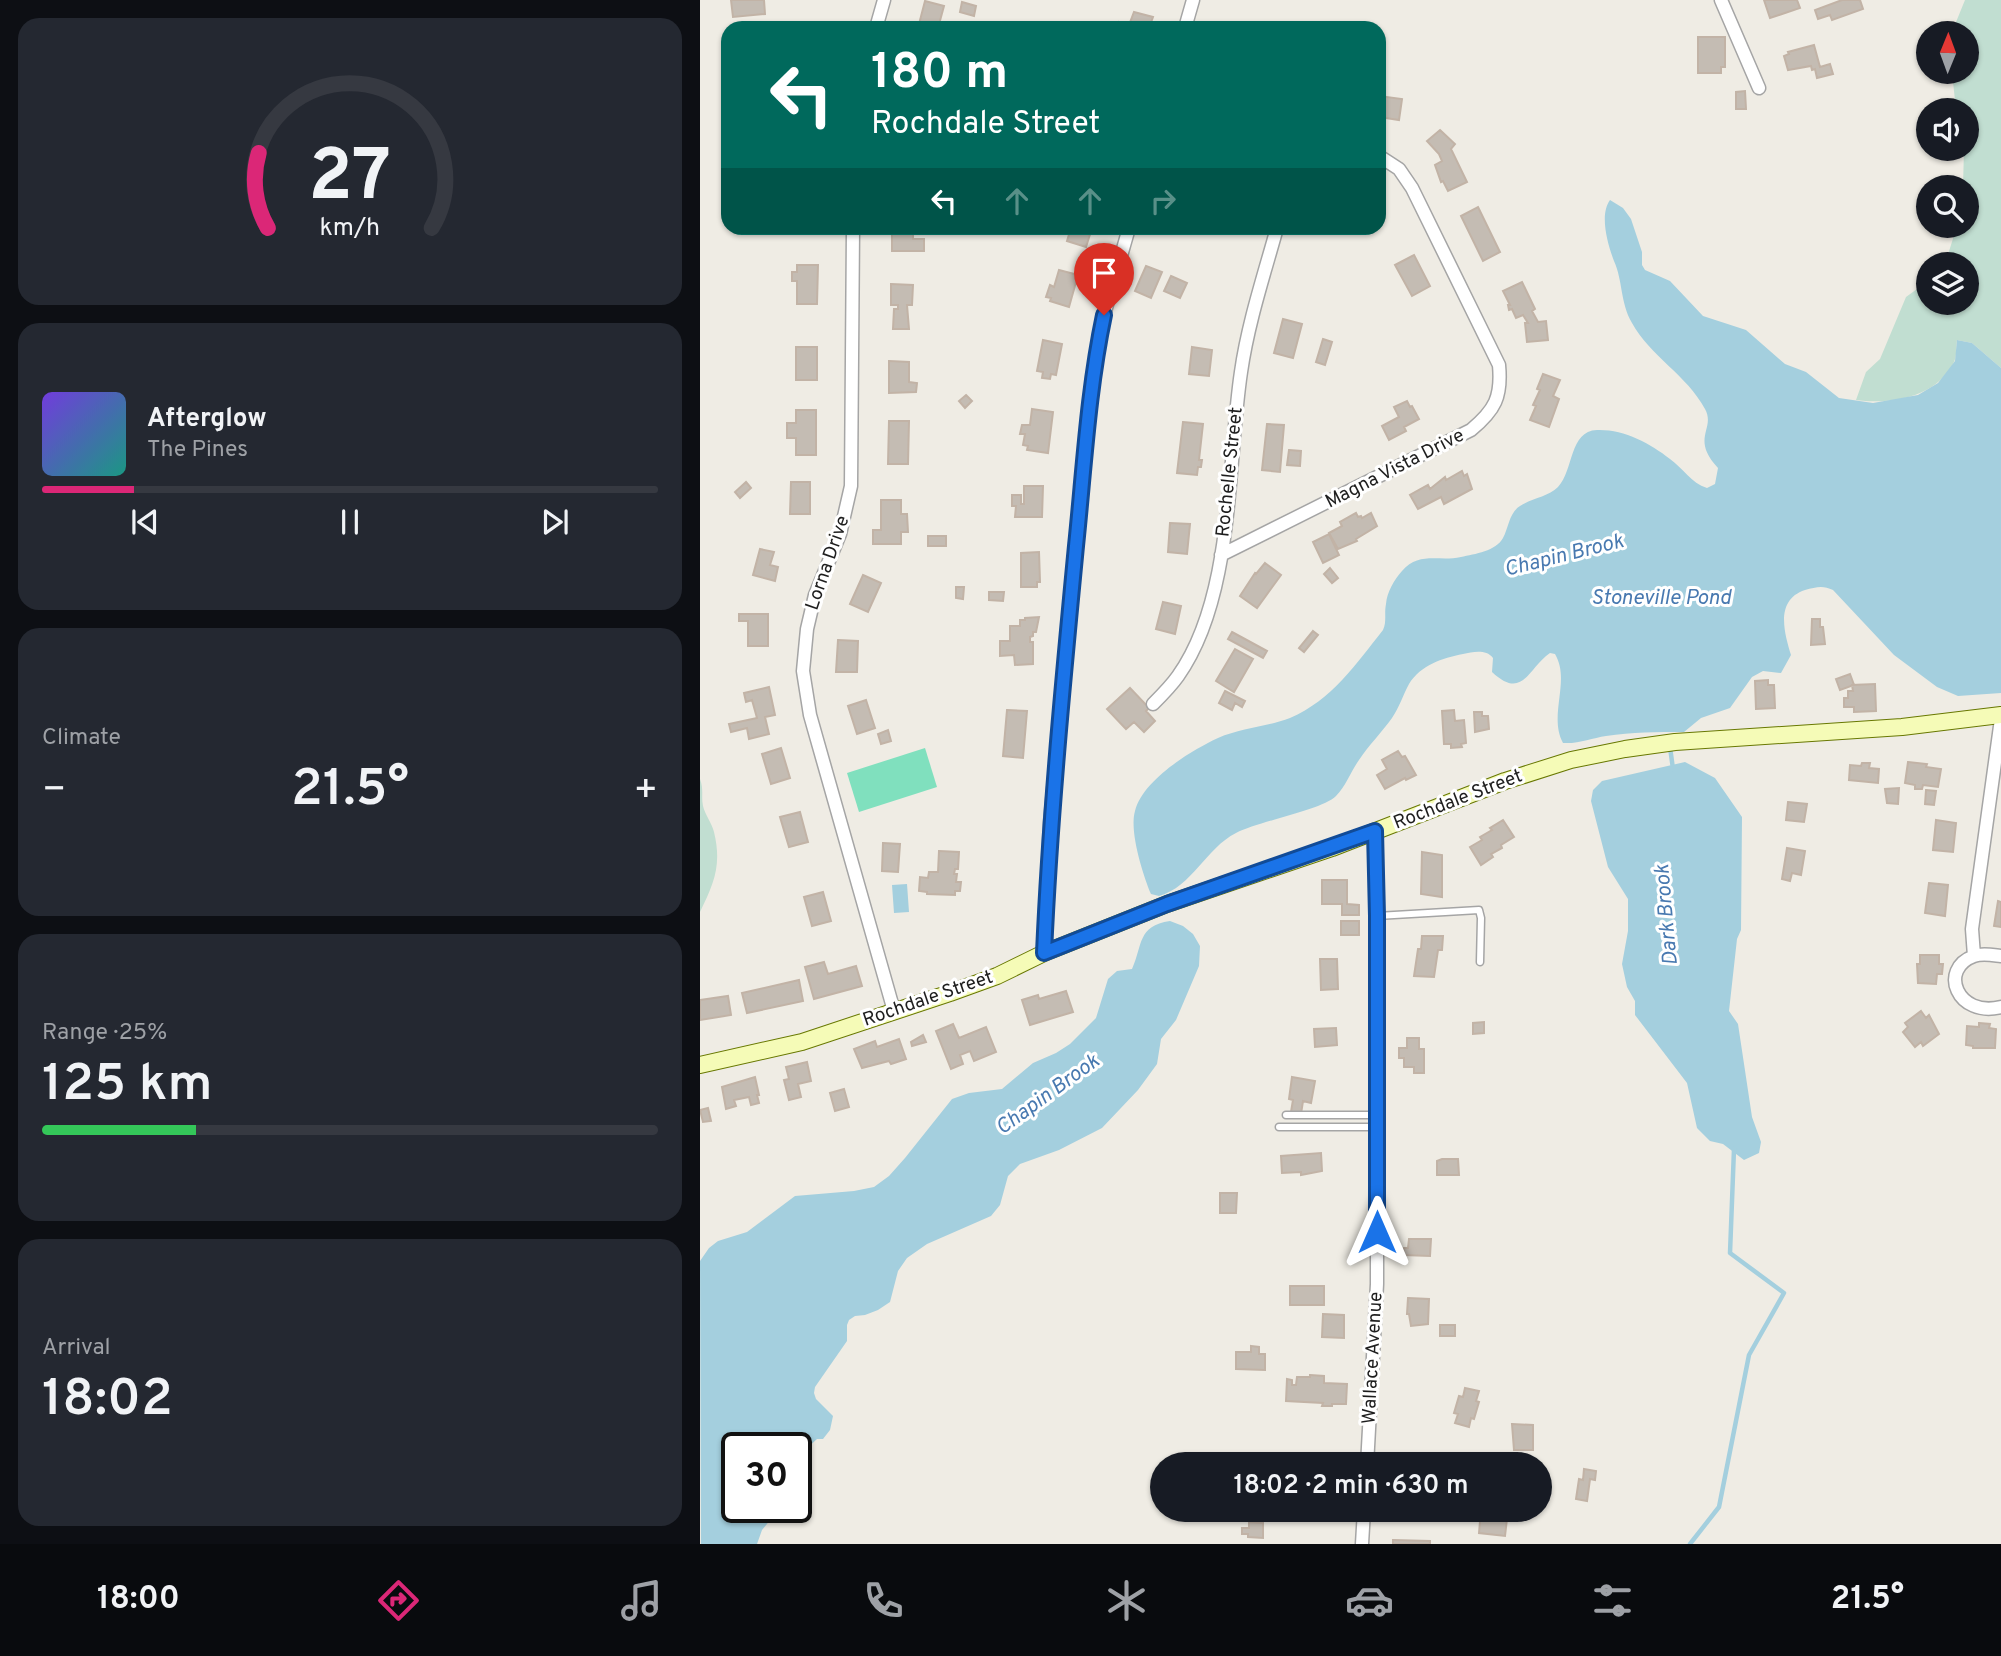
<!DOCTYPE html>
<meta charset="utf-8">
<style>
:root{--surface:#171b24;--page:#242831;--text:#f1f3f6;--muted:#9ea1a6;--line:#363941;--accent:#db2777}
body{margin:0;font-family:Overpass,sans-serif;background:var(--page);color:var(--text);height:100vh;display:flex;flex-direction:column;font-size:26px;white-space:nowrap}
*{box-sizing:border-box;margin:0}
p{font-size:23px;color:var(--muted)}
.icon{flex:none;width:38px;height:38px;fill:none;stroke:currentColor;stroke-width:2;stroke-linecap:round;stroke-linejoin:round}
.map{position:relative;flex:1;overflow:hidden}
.drawer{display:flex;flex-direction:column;gap:18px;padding:18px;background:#0d0f14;width:700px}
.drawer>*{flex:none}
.guide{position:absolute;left:21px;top:21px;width:665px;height:214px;border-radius:21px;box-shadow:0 2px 5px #0004;background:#00695c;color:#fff;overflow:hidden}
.needle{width:46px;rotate:1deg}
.tools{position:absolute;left:1216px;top:21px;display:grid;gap:14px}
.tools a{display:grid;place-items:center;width:63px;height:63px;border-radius:50%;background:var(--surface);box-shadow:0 2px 5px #0004;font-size:35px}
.speed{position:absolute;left:21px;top:1432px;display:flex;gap:14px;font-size:35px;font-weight:700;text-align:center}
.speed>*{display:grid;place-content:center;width:91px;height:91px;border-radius:50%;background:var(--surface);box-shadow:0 2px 5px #0004;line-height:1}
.speed .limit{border:4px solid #111;border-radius:10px;background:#fff;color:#111}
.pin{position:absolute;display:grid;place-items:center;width:60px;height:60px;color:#fff;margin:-72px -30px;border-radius:50% 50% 50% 0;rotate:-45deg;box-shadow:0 0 7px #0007}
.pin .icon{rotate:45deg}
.me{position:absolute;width:77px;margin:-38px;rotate:0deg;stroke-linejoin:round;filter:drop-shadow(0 0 5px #0008)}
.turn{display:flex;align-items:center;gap:24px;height:147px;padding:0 35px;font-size:32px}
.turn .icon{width:91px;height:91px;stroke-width:2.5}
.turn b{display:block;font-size:49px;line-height:60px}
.lanes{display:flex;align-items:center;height:66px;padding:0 35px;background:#0003;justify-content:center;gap:35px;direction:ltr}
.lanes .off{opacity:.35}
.big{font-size:52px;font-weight:600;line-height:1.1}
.drawer .widget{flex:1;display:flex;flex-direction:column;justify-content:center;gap:10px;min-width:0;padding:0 24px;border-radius:21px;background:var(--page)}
.drawer .dial{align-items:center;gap:0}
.dial svg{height:182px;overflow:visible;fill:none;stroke:var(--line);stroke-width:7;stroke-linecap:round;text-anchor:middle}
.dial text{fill:var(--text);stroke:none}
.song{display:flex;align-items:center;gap:21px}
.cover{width:84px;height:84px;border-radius:10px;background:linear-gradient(135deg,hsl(260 70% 55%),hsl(170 70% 35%))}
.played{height:7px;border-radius:4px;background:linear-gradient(90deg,var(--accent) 15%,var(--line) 15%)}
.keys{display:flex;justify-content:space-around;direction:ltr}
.heat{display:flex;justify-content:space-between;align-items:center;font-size:38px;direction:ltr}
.charge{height:10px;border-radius:5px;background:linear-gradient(90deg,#34c759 25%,var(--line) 0)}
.trip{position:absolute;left:450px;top:1452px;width:402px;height:70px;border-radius:35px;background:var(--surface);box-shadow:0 2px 5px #0004;font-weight:600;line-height:70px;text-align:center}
.tab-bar{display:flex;height:112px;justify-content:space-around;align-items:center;background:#090b0e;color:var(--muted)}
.tab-bar .icon{width:49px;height:49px}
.tab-bar .active{color:var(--accent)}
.tab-bar b{font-size:32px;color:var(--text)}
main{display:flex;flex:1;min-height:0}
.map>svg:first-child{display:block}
.wetland{fill:#c1ded1}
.pitch{fill:#80e0be}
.water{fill:#a4cfde}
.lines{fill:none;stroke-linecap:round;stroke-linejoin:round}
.stream{stroke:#a4cfde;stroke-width:4.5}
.building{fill:#c4bcb3;stroke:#c2b3a6;stroke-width:2}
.lane-casing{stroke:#a5a5a5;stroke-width:9}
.street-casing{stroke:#a5a5a5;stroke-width:15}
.secondary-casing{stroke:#687802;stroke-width:18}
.lane{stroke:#fff;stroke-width:6}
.street{stroke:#fff;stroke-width:12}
.secondary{stroke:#f5fbb7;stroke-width:16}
.route-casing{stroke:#114b97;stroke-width:18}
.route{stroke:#1a73e8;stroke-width:12}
.labels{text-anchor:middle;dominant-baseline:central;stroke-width:6;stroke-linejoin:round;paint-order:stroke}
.street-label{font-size:19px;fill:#1e1e1e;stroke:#fff}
.water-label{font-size:21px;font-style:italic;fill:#4879b0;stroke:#fff}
</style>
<main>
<section class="drawer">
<div class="widget dial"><svg viewBox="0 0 100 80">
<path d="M14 69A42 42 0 1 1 86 69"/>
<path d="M14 69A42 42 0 0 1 10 36" stroke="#db2777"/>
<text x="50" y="56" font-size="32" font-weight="700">27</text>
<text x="50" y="72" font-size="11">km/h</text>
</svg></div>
<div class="widget">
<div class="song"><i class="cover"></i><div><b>Afterglow</b><p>The Pines</p></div></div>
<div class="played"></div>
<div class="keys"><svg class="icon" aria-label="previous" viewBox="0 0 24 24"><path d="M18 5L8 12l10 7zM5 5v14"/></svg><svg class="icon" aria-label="pause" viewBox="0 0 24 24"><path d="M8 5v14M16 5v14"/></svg><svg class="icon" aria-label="next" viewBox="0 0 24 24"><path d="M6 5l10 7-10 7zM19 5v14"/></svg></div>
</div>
<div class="widget"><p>Climate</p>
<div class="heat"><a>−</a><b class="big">21.5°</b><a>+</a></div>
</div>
<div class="widget"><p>Range · 25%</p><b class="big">125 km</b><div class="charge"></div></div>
<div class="widget"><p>Arrival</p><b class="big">18:02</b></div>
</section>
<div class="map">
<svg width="1301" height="1544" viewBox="0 0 1301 1544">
<rect width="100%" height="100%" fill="#efece4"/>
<path class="wetland" d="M1265,0H1301V368L1272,343L1257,340C1256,347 1257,356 1254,362C1237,397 1191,405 1156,400L1166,372L1180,359L1206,297L1228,281V303H1267V264H1245L1257,226H1267V187H1263L1264,149H1267V110H1256L1252,72H1267V33H1253L1254,27Z
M0,779C4,789 1,797 3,806C5,815 12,823 14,832C22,865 14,883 0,912Z"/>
<path class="pitch" d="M225,748L237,787L159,812L147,773Z"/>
<path class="water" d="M910,200L923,208L931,219L942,252V265L945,270L970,281L1003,316L1046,330L1085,364L1106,372L1139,398L1173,403L1218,395L1238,383L1255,361L1257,340L1272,343L1301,368V693L1258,696L1237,687L1194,655L1133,590C1123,585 1116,587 1105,590C1075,600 1084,632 1091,655L1081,673L1063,671L1052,677L1030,708L1001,718L984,732C957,732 932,732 906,736C892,738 879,744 863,743C848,715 871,681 855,654L850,653C828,668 823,701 792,672L793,658C786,649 773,652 763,654C742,658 721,665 709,684C703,695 699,708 692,718C682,732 669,745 659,760C651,771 646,786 636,796C622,810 559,821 536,833C506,848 492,887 459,896L451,894C443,875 429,831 435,811C443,780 490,751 518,738C541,728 567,727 590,718C632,700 656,664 683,630C687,621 684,614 686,604C687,592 694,580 702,571C719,551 739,562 761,557C775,554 796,551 803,538C809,527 809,513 820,506C832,498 848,497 858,487C874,470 869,431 897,430C923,429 950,443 970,459C983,468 991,483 1007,488L1015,484L1018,468C990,438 1016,429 1005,409C987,375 950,356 932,323C920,302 923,281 914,261C908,245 899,215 910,200Z
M985,762L1015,778L1042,817L1041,930L1037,939L1029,1011L1038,1024L1052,1117L1061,1142L1059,1153L1044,1160L1023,1144L1010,1141L997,1128L987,1083L935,1015V1001L927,987L922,964L928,931V899L908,867L891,801L893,790L902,781Z
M207,884L209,912L194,913L192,885Z
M470,921L483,926L493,934L500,946L499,966L476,1020L461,1039L457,1064L438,1090L402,1128L359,1150L320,1164L308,1176L300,1205L291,1216L227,1244L207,1258L198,1271L190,1302L178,1310L165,1315L155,1316L149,1320L147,1325V1341L115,1387L114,1393L116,1399L133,1416L130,1430L123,1439H117L104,1451L96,1480V1447H37V1507H81L62,1530L57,1544H1L0,1261L9,1248L18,1241L47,1232L95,1196L154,1191L174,1187L189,1176L205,1158L252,1099L269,1093L302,1089L333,1063L356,1053L370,1044L396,1018L408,979L417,971L432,969C443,945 437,926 470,921Z"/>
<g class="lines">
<path class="stream" d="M970,747L973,769
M990,1544L1019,1507L1049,1355L1084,1293L1030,1253L1034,1149"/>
</g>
<path class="building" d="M31,0H64L65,14L33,17Z
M1064,0H1097L1100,8L1070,18Z
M1142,0H1160L1163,9L1132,20L1130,15L1118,19L1115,10Z
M225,1L244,6L238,28H218Z
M262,2L276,6L274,16L260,12Z
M434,12L453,17L449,28H417L419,22L429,25Z
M998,37H1025V67H1021V73H998Z
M1114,45L1120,67L1130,64L1133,74L1117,78L1115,69L1112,70L1111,66L1088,70L1084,56L1089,54L1088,52Z
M1045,91L1046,109H1036V92Z
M679,96L702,99L699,120L679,117Z
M740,130L755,144L751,149L767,182L748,191L743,181L741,182L735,165L742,161L739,154L727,141Z
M778,207L800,252L783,261L761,216Z
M192,228H213V239H224V251H192Z
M371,228H392L386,247L367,241Z
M714,255L730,286L712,296L695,265Z
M97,265H118L117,304H97V281H92V272H97Z
M446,266L462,272L451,298L435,291Z
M359,270L378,275L369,307L350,301L351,298L346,297L350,285L354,287Z
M471,276L487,283L480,298L464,291Z
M822,282L835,309L832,311L838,322L846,321L848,340L827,342L825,323H828L823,315L816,318L812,309L809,310L808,305H810L803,291Z
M191,284L213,285L212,305H207L209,329H193L194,309H198V305H191Z
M583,319L602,324L593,358L574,353Z
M623,339L632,342L625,365L616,362Z
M343,340L362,344L356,375L351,374L350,379L342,378L343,372L337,371Z
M96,347H117V380H96Z
M492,347L512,350L509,376L489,374Z
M189,361L209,362V382L217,383L216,392L189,393Z
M843,374L860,380L853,396L859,399L849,427L830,420L836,406L833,405L840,390L837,389Z
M266,395L272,401L265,408L259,401Z
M707,401L710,407L712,406L719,419L704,427L706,431L689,440L682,426L699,417L694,407Z
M332,409L353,412L348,453L327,450L328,446L323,445L325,434H320L322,425H330Z
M96,410H116V455H96V438H87V423H96Z
M189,421H209L208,464H188Z
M483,422L503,424L499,460H502L501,467H498L497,475L477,473Z
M567,424L584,425L580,472L562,470Z
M589,450L601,451L600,466L587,465Z
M762,471L764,476L767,474L772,489L744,504L741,497L718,509L710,495L728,485L730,489L745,477L746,480Z
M46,482L51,488L40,498L35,492Z
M91,482H110V514H90Z
M324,486H343L342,517H315L316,506H312V495H321V504H324Z
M181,500H201V514H207L208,532H201V544H173V530H181Z
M656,513L658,517L661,516L662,518L671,513L677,526L656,539L657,541L638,549L629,533L642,526L640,522Z
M470,523L490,524L487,554L468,552Z
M629,534L639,555L623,563L613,542Z
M228,536H246V546H228Z
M60,549L74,552L70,565L78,567L75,581L53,575Z
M339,552L340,582H337V587H321V553Z
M565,563L581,575L557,608L540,596L555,573L556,574Z
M630,568L638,578L632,583L624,574Z
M163,575L181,583L168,612L150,604Z
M256,587H264L263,599L256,598Z
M289,592H304L303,601L289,600Z
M463,602L481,606L475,634L456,629Z
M39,614H68V646H48V621H39Z
M339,617L336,632H333V636L330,637V642H333V664L315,665L314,655L300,656V641H310V626H320V620H325V618Z
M1112,619H1120V627H1123L1125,644L1111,645Z
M613,631L618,635L604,652L599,648Z
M532,632L567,651L563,658L528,639Z
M138,640L158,641L157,672H136Z
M535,649L553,659L534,692L516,681Z
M1150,674L1154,685L1140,690L1136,679Z
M1068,680V685H1074L1075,708L1056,709L1055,681Z
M1175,684L1176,711L1154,712V707H1144V698H1148V691H1153L1152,685Z
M69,687L75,715L65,717L69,734L49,739L47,728L31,732L29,724L57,718L52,700L46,702L44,693Z
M430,688L449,708L446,711L455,721L444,732L434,722L426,729L407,709Z
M525,691L545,701L542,707L535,703L532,710L519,703Z
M166,700L175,728L157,734L148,706Z
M307,710L327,711L323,758L303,756Z
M754,710L755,721L764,720L766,743L761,744L762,747L751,748V744H744L742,711Z
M774,712H782V716H788L789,729L775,732Z
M188,730L191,741L181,744L178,734Z
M81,748L90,778L71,784L62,754Z
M698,751L702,757L705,756L716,775L706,780L705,778L685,789L677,775L687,769L682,760Z
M1208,762L1227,764L1226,767L1241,769L1238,787L1223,785L1222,789H1215V785L1205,783Z
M1162,763H1170L1169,768L1179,769L1178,783L1149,780L1150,765L1161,766Z
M1199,788L1198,804L1187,803L1185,789Z
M1226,790L1236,791L1234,805L1225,804Z
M1088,802L1107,804L1104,822L1086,820Z
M100,812L108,842L89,847L80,817Z
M803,820L814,837L801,845L802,848L791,854L793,857L781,865L770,847L782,840L780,837L792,830L790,828Z
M1236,820L1256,823L1253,852L1233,850Z
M183,843L200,844L198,872L182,871Z
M1087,848L1105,851L1101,875L1092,873L1090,881L1082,879Z
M239,851L259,852L258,869H255L254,874H257L256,882H261L260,891H255V895L227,894V892L219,891L220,877L228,878L229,872H238Z
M722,852L742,855V897L721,894Z
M622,880H647V904L659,905V915H642V904H622Z
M1229,883L1248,885L1245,916L1225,913Z
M123,892L131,921L112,926L104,897Z
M1298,901L1301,902V927L1294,926Z
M641,921H659V935H641Z
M722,936H743L742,950H738L734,977L714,976L718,949H721Z
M1220,955H1239V964H1243L1242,974H1237L1236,984L1218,983L1217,964H1220Z
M620,959H637L638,989L621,990Z
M124,962L128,974L156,966L162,986L114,999L105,967Z
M99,980L103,1001L47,1013L42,993Z
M366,991L373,1012L330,1025L322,1000L338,995L339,999Z
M28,996L31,1015L0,1020V1000Z
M1221,1011L1226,1018L1229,1015L1239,1034L1223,1046L1221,1042L1215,1047L1203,1032L1208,1027L1205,1023Z
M784,1022V1033L773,1034V1023Z
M1279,1023L1290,1024L1289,1028L1296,1029L1295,1048H1273V1046L1266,1045L1267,1026L1279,1027Z
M253,1024L259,1038L286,1027L296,1052L274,1061L270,1051L260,1055L263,1064L251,1069L236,1031Z
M636,1028L637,1045L615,1047L614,1029Z
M223,1035L226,1042L212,1046L211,1042Z
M707,1038H719V1049H724V1073H714V1067H704V1058H699V1048H707Z
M199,1039L206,1059L191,1064L189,1061L162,1068L154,1049L175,1041L177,1047Z
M107,1062L111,1081L98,1084L101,1097L89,1100L84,1080L89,1079L86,1067Z
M55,1077L59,1095H57L59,1103L51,1105L49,1097L34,1100L36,1106L26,1109L22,1087Z
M592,1077L615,1081L611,1103L603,1101L601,1114L591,1112L593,1100L589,1099Z
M144,1089L149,1107L135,1111L130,1093Z
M8,1108L11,1121L3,1122L0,1110Z
M621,1153L622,1171L601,1175V1172L582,1173L581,1156Z
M742,1159H758L759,1175H737V1161Z
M520,1193H537L536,1213H520Z
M709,1239H731L730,1256L703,1255L704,1248H708Z
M590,1286H624V1305H590Z
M708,1298L729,1299L728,1324L711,1326L709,1314H707Z
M623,1314L644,1315V1338L622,1337Z
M740,1325H755V1336H740Z
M551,1346L559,1347V1354H565V1370L536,1369V1352H551Z
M610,1375L624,1376V1383L647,1384L646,1404H632V1406H622L623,1403L586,1401L587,1379L592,1380V1385H596L597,1377H610Z
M765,1388L779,1391L776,1401L779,1402L774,1419L771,1418L769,1427L755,1423L758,1414L754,1413L759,1396L763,1397Z
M812,1424L833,1425V1450H814Z
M774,1455L782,1456L781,1464L786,1465H765L766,1461L773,1462Z
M840,1468H844V1482H840Z
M884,1469L896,1471L895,1480L890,1479L887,1501L876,1499L879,1479L883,1480Z
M560,1510H577V1517L560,1516Z
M781,1510H808L805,1536L779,1533Z
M549,1522L563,1523V1538L548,1537V1534H542V1528H549Z
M693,1540L730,1541V1544H693Z"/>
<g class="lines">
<defs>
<path id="lane" d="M677,916L779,910L781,918L780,962
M586,1115H677
M579,1127H677"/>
<path id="street" d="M1021,0L1059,88
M176,28L184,0
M485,28L493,0
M153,228L151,486L140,534L115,595L107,629L103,671L110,715L194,1011
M521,555L771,430C795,410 802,397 799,365L712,188L699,169L679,156
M453,704C462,695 471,686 478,676C534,597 527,465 541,372C548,323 564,275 577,228
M344,953L350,823L391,388L404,315L429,228
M1274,956L1272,929L1301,719
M1301,956C1292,955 1282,953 1274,956C1238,969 1257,1018 1301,1007
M667,1465L677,1284V916L675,831
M662,1544L664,1510"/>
<path id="secondary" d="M0,1065L102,1042L250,993L297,976L344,953L467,904L632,848L805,781L871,760L925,749L975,742L1202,727L1301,715"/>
</defs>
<use href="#lane" class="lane-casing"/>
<use href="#street" class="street-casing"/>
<use href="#secondary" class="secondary-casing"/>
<use href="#lane" class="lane"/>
<use href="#street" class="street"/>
<use href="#secondary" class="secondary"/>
</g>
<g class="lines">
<defs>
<path id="route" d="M404,315C388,391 384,469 376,546C363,682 350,817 344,953L467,904L675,831L677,916V1232"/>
</defs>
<use href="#route" class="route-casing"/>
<use href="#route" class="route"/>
</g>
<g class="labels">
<g class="street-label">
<text transform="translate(695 469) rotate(-27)">Magna Vista Drive</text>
<text transform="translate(530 472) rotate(-84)">Rochelle Street</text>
<text transform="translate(128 563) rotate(-71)">Lorna Drive</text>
<text transform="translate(758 800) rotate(-21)">Rochdale Street</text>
<text transform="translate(228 999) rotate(-19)">Rochdale Street</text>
<text transform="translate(673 1358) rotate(-87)">Wallace Avenue</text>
</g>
<g class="water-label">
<text transform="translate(864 556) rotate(-14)">Chapin Brook</text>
<text x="961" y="598">Stoneville Pond</text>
<text transform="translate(967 915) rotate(-95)">Dark Brook</text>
<text transform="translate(348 1095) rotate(-36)">Chapin Brook</text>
</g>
</g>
</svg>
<div class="tools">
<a><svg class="needle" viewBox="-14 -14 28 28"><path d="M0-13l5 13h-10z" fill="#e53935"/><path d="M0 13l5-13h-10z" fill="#9ea1a6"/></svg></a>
<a><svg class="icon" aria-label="sound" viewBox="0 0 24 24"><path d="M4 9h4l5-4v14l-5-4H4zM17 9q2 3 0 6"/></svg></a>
<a><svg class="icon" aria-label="search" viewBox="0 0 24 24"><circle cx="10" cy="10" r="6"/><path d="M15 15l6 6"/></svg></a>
<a><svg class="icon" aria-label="layers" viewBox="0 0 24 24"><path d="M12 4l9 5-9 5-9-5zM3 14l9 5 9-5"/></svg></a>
</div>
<div class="speed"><div class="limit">30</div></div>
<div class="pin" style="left:404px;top:315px;background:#d93025"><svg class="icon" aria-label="arrive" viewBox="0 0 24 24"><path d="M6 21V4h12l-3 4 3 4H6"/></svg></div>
<svg class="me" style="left:677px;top:1232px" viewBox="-20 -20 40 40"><path d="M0-17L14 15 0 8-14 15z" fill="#1a73e8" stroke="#fff" stroke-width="4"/></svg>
<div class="trip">18:02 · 2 min · 630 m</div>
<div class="guide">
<div class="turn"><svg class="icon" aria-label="left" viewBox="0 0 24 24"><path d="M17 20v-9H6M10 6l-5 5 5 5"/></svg><div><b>180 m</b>Rochdale Street</div></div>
<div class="lanes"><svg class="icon" aria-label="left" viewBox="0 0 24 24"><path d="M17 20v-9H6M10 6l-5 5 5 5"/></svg><svg class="icon off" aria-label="ahead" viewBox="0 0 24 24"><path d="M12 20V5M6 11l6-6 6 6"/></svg><svg class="icon off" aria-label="ahead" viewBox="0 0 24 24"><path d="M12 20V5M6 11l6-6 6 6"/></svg><svg class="icon off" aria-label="right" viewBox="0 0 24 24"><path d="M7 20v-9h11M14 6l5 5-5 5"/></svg></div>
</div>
</div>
</main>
<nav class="tab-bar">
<b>18:00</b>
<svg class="icon active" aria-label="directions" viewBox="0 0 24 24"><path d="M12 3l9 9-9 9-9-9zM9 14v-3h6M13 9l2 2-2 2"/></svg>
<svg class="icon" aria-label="music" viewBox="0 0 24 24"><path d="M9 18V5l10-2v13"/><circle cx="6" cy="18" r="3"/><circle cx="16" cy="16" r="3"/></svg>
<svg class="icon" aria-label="phone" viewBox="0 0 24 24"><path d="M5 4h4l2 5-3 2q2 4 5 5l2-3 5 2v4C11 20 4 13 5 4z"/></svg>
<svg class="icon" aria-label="climate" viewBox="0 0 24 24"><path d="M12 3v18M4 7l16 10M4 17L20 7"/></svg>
<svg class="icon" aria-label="car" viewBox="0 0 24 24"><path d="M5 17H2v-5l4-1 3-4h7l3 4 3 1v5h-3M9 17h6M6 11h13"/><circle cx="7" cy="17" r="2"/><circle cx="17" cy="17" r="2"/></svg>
<svg class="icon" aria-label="filters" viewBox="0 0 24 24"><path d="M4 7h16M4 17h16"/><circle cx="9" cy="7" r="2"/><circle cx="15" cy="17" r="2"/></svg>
<b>21.5°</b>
</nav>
